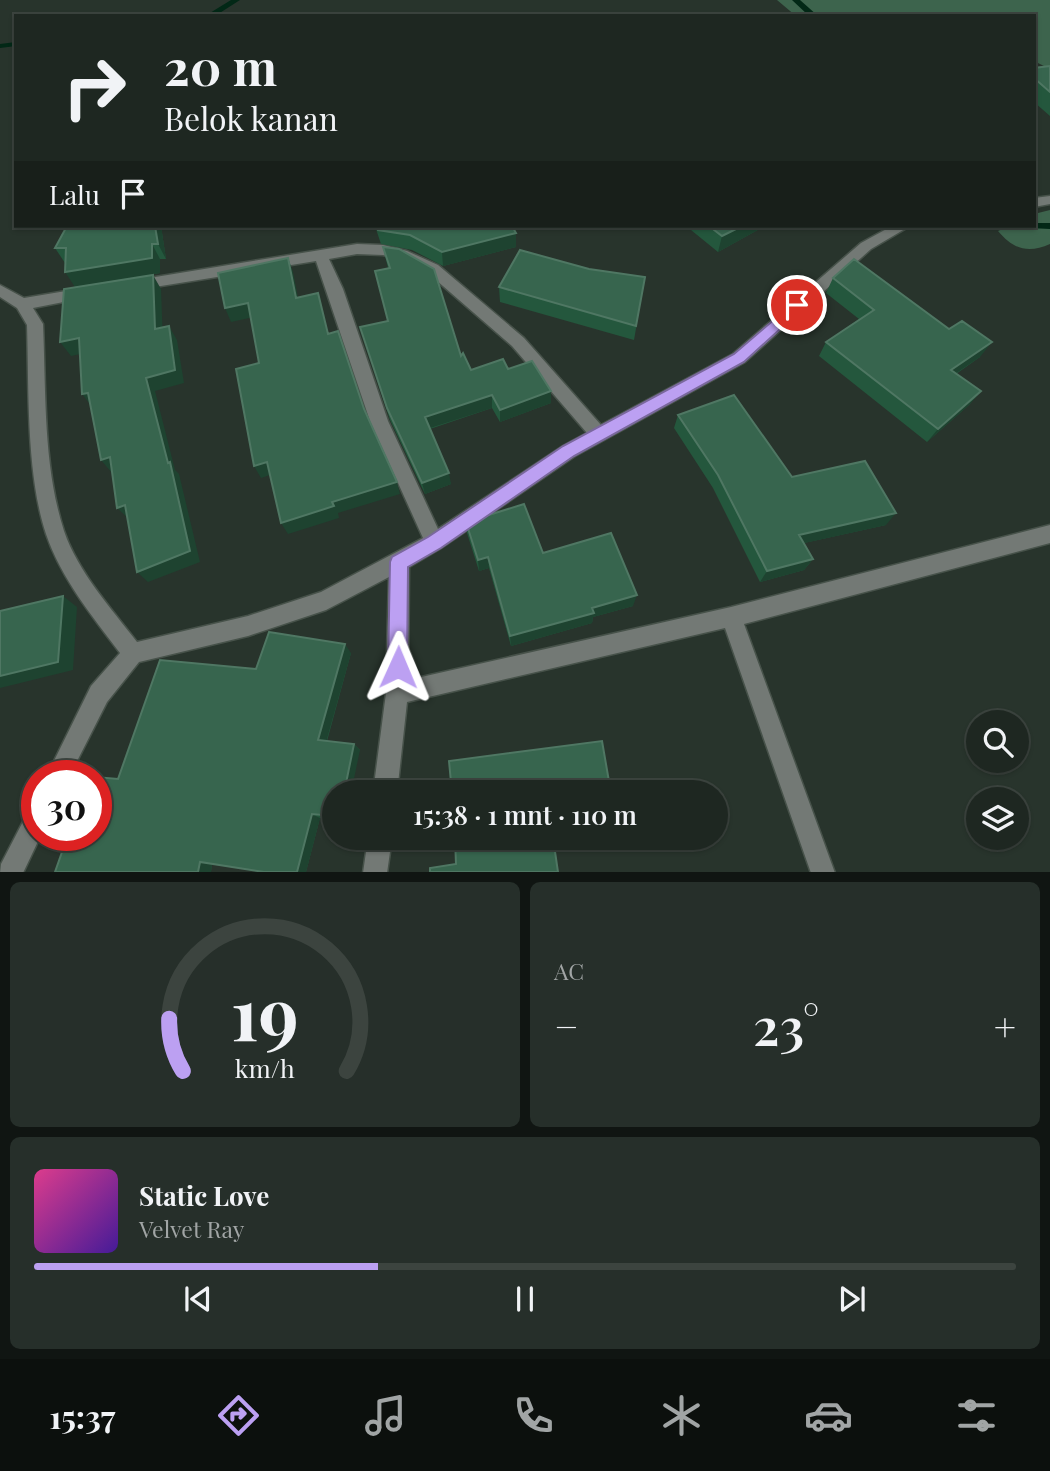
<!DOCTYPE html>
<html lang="id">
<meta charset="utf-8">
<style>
:root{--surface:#1e2721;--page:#262f2a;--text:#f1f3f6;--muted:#a1a5a5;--line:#3c443f;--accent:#bca0f2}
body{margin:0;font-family:"Playfair Display",serif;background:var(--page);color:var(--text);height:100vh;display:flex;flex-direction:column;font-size:26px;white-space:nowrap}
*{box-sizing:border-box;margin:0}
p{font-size:23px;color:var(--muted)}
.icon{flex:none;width:38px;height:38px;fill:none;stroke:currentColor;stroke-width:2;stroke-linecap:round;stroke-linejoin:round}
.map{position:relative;height:872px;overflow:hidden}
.sheet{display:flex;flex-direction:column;gap:10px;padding:10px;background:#101512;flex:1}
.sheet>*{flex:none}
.guide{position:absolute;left:14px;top:14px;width:1022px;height:214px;border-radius:0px;box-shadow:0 2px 5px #0004,0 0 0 2px var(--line);background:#1e2721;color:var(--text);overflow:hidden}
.controls{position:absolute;left:966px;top:710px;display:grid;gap:14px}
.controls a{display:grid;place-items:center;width:63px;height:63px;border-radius:50%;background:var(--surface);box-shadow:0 2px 5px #0004,0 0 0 2px var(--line);font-size:35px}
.speed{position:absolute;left:21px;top:760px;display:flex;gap:14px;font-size:35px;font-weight:700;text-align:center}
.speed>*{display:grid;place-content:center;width:91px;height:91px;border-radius:50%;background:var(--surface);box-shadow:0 2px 5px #0004,0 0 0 2px var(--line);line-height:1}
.speed .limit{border:10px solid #d22;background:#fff;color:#111}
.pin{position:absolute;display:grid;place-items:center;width:60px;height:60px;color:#fff;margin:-30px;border:4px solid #fff;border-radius:50%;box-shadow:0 2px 7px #0007}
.me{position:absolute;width:77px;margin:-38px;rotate:1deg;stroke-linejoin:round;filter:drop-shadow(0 0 5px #0008)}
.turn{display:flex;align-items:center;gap:24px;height:147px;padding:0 35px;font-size:32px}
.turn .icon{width:91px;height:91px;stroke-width:2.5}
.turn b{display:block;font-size:49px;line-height:60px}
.then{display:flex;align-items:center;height:66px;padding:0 35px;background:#0003;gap:14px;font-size:26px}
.big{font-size:52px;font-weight:600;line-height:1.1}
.sheet .widget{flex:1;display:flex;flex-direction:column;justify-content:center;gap:10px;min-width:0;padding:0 24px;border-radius:10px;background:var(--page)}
.sheet .dial{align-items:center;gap:0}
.dial svg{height:182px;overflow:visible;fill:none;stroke:var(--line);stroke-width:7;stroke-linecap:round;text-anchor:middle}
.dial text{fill:var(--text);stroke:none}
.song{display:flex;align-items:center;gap:21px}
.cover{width:84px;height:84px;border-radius:10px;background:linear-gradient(135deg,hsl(330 70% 55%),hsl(260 70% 35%))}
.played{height:7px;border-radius:4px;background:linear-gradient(90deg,var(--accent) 35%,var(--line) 35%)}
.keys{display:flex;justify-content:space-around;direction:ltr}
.heat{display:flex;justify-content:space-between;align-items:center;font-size:38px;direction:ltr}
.sheet .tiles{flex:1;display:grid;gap:10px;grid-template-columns:1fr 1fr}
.widget:last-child{grid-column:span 2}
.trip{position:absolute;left:322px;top:780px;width:406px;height:70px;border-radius:35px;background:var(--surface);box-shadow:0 2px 5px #0004,0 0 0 2px var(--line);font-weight:600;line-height:70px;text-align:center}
.dock{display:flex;height:112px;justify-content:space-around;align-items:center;background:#0c100d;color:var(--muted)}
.dock .icon{width:49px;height:49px}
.dock .active{color:var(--accent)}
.dock b{font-size:32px;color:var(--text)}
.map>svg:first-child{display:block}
.green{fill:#3d644d}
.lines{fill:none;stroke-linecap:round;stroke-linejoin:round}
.stream{fill:#022816;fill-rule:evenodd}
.minor-casing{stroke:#47524a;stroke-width:3}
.minor{fill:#737975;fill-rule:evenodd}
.wall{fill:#24573d}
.shaded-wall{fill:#1e4330}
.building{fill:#37654e;stroke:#4f7763;stroke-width:2}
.route{fill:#bca0f2;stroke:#7a689d;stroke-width:2}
</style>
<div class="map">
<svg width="1050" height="873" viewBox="0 0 1050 873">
<rect width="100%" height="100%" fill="#28342c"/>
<path class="green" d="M777,0H1050V69L1034,61V16H796Z
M1050,210V244C1028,254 1013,249 998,231L1009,226H1034V214Z"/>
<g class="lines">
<path class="stream" d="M231,0H240L215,16H205Z
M792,0H800L818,16H809Z
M16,42V46L0,48V44Z
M1034,223H1050V229L1030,228L1028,226H1034Z"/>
<defs>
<path id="minor" d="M1050,196V204L1034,207V198Z
M892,226H910L871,249L745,362L575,456L441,548L409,567L408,680L731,607L1050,525V543L744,624L835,873H811L725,628L407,702L397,793H373L386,693L389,577L326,610L248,636L139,662L107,702L70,775H47L91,686L120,653C92,616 61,578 46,534C26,474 29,388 27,325L17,308L0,297V285L24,298L84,288L92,293L84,298L33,308L43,324C46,392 43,466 64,531C78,572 111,608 137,642L248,616L321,592L423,538L370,421L316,261L136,290L128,285L131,281L357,244L383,245L407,251L438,265L524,338L601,425L733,354L861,243ZM357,254L383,255L403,260L428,273L512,346L587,433L563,446L438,529L388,421L343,289L329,259Z
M37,806V835H41L23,873H0L1,864L29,810Z
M368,838H392L387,873H363Z"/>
</defs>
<use href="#minor" class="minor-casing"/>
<use href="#minor" class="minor"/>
</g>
<path class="wall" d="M1050,66V116L1034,102V68Z
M67,226H161L166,259H160V273L75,287L65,263L55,248Z
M375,226H512L516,247L443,266L412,250L381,244Z
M692,226H765L718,252L691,230Z
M383,247L471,370L508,369L551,391V403L500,422L492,408L430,429L451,484L425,494L390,420L360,327L387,321L388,268Z
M589,269L645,277L634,340L500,302L499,287Z
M833,278L980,357L956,374L981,391L969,405L927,442L819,356L826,342L859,319L826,293Z
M678,415L792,477L886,525L804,543L813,559L804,570L760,582L713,488L674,428Z
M466,522L543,553L633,606L593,617L592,623L511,646L489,568L479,571L467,533Z
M351,653L327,741L354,744L360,750L334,793V819L320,818L306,872H261L212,864L211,872H55L118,779L256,669Z"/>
<path class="shaded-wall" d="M155,226H161L166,259L158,244Z
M742,226H765L718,252L722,236Z
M516,233V247L443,266L442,252Z
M152,244L160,259V273L75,287L65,272Z
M288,258L293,272L301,312L296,298Z
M153,275L161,289L163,343L155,329Z
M248,303L254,317L231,322L225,308Z
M169,326L177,340L184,383L155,391L175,470L179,474L200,562L148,582L137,572L168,463L146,378Z
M79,338L90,352L71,356L60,342Z
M992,342L980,357L940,384L951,370Z
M551,391V403L500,422V410Z
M981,391L969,405L927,442L938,429Z
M88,393L93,408L82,394Z
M492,395V408L427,429L425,417Z
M110,457L112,473L101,460Z
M267,462L273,474L261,478L254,466Z
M449,473L451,484L425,494L422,483Z
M397,482L400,494L338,513L339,518L288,534L281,523L332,502Z
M125,505L129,519L117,508Z
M896,513L886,525L791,546L799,535Z
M488,557L489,568L479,571L478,560Z
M813,559L804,570L760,582L767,571Z
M637,595L633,606L593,617L592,623L511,646L510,636L592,608Z
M63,596L77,607L73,670L0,688V676Z
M345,644L351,653L325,746L318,740Z
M354,744L360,750L351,793H344Z
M312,814L320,818L306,872H297Z
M200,862L212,864L211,872H198Z"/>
<path class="building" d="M1050,66V92L1034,78V68Z
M67,226H155L158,244H152V258L65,272L66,248H55Z
M377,226H512L516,233L442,252L410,235L378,230Z
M709,226H742L722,236Z
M383,247L399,249L434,269L461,356L463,353L471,370L503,359L508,369L532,361L551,391L500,410L492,395L425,417L449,473L422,483L387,408L360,327L388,321L375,271L390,268Z
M520,250L589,269L645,277L636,326L499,287Z
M288,258L296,298L318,293L328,334L338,331L364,409L397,482L332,502L334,506L281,523L267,462L254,466L236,369L259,363L248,303L225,308L218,273Z
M854,259L949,329L962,321L992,342L951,370L981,391L938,429L826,342L874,310L833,278Z
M153,275L155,329L169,326L175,370L146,378L168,463L170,462L190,551L137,572L125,505L117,508L110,457L101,460L88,393L82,394L79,338L60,342L64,289Z
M734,395L792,477L865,461L896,513L799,535L813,559L767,571L718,475L678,415Z
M524,504L543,553L611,533L637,595L592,608L594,613L510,636L488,557L478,560L466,522Z
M63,596L58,662L0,676V611Z
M269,632L345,644L318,740L354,744L344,793H334V816L312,814L297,872H264L200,862L198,872H55L68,835H96V777L118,779L160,660L256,669Z
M602,741L611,793H452L449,761Z
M455,838H553L558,872H430V868L456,864Z"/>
<path class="route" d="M797,300L802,302V309L744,362L574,456L441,548L408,567L407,667L404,673L398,676L391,673L388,667L390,562L392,557L428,537L563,446L734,354Z"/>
</svg>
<div class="controls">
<a><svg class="icon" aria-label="search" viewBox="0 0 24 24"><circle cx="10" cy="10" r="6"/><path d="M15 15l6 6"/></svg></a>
<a><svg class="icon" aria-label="layers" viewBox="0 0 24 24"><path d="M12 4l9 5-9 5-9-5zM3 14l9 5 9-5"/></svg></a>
</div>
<div class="speed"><div class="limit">30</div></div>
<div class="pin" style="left:797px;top:305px;background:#d93025"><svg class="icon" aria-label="arrive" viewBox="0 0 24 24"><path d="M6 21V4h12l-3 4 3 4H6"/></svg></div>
<svg class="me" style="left:398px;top:667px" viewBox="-20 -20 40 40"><path d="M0-17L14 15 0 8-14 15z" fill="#bca0f2" stroke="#fff" stroke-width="4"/></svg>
<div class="trip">15:38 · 1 mnt · 110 m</div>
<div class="guide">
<div class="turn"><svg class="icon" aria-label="right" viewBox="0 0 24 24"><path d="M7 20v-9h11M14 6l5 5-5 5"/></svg><div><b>20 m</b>Belok kanan</div></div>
<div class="then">Lalu<svg class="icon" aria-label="arrive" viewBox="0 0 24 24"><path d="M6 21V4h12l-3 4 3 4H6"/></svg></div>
</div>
</div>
<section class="sheet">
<div class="tiles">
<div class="widget dial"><svg viewBox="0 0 100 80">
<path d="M14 69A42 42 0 1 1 86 69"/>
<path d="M14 69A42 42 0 0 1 8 46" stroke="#bca0f2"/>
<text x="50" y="56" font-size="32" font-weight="700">19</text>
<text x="50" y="72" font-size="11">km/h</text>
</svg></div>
<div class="widget"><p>AC</p>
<div class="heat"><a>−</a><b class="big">23°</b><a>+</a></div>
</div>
<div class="widget">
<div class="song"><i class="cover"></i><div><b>Static Love</b><p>Velvet Ray</p></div></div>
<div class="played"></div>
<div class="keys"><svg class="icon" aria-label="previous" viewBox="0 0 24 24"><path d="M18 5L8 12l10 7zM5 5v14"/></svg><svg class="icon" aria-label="pause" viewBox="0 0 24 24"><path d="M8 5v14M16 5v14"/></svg><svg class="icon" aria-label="next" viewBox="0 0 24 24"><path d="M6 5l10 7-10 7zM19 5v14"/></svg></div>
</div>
</div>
</section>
<nav class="dock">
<b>15:37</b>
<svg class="icon active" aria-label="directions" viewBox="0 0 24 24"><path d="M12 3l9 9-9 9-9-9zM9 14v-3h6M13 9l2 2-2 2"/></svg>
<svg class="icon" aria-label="music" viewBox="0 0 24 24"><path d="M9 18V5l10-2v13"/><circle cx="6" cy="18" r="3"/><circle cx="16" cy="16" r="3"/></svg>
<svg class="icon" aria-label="phone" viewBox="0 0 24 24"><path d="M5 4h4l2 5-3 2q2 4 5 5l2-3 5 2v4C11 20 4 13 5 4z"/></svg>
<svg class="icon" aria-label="climate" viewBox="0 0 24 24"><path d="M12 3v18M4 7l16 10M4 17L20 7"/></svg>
<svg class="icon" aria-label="car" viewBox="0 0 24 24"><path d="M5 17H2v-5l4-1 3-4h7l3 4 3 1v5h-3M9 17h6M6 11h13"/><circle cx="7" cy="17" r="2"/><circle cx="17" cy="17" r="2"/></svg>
<svg class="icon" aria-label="filters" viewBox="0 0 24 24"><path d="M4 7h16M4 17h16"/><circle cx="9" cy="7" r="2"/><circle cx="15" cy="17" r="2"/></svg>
</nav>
